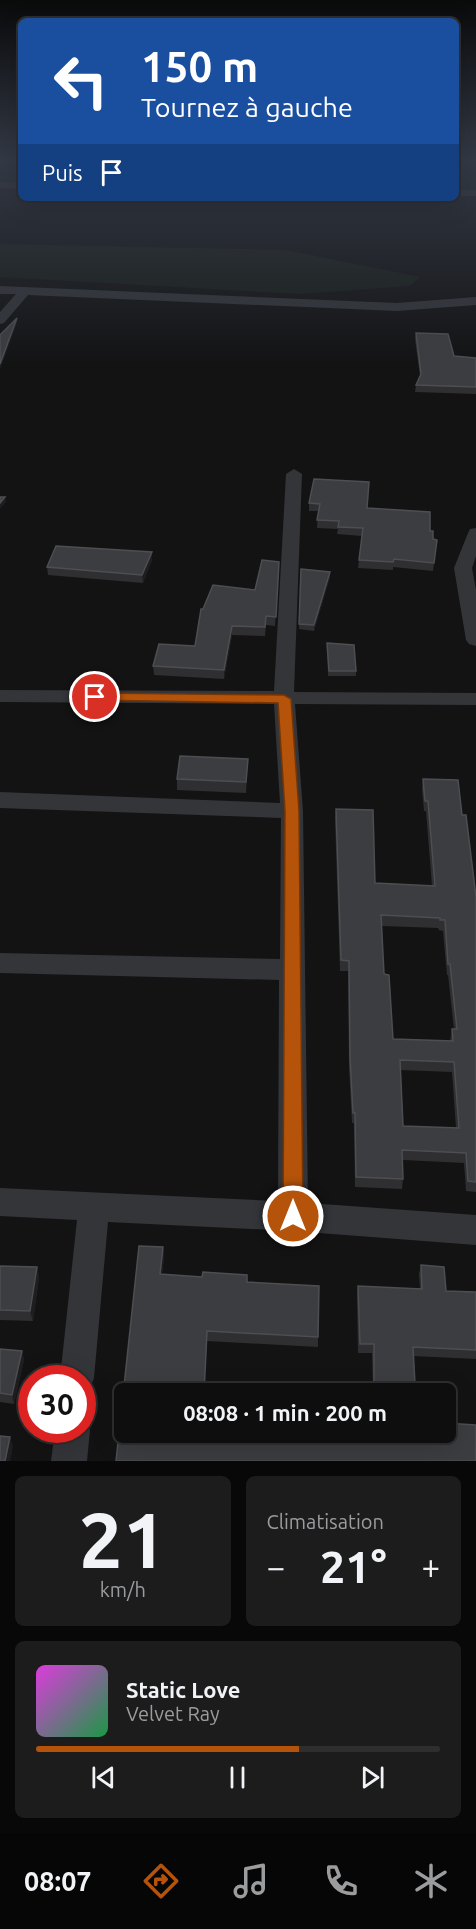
<!DOCTYPE html>
<html lang="fr">
<meta charset="utf-8">
<style>
:root{--surface:#0e0e0f;--page:#1c1c1d;--text:#f1f3f6;--muted:#9b9c9e;--line:#2e2e2f;--accent:#b45309}
body{margin:0;font-family:Ubuntu,sans-serif;background:var(--page);color:var(--text);height:100vh;display:flex;flex-direction:column;font-size:22px;white-space:nowrap}
*{box-sizing:border-box;margin:0}
p{font-size:20px;color:var(--muted)}
.icon{flex:none;width:33px;height:33px;fill:none;stroke:currentColor;stroke-width:2;stroke-linecap:round;stroke-linejoin:round}
.map{position:relative;height:1461px;overflow:hidden}
.panel{display:flex;flex-direction:column;gap:15px;padding:15px;background:#080808;flex:1}
.panel>*{flex:none}
.banner{position:absolute;left:18px;top:18px;width:441px;height:183px;border-radius:9px;box-shadow:0 6px 24px #0002,0 0 0 2px var(--line);background:#1a4fa0;color:#fff;overflow:hidden}
.speed{position:absolute;left:18px;top:1365px;display:flex;gap:12px;font-size:30px;font-weight:700;text-align:center}
.speed>*{display:grid;place-content:center;width:78px;height:78px;border-radius:50%;background:var(--surface);box-shadow:0 6px 24px #0002,0 0 0 2px var(--line);line-height:1}
.speed .limit{border:9px solid #d22;background:#fff;color:#111}
.pin{position:absolute;display:grid;place-items:center;width:51px;height:51px;color:#fff;margin:-26px;border:3px solid #fff;border-radius:50%;box-shadow:0 2px 6px #0007}
.me{position:absolute;width:66px;margin:-33px;rotate:0deg;stroke-linejoin:round;filter:drop-shadow(0 0 4px #0008)}
.turn{display:flex;align-items:center;gap:21px;height:126px;padding:0 24px;font-size:27px}
.turn .icon{width:78px;height:78px;stroke-width:2.5}
.turn b{display:block;font-size:42px;line-height:51px}
.then{display:flex;align-items:center;height:57px;padding:0 24px;background:#0003;gap:12px;font-size:22px}
.big{font-size:45px;font-weight:600;line-height:1.1}
.panel .tile{flex:1;display:flex;flex-direction:column;justify-content:center;gap:9px;min-width:0;padding:0 21px;border-radius:9px;background:var(--page)}
.panel .dial{align-items:center;gap:0}
.dial b{font-size:78px;line-height:1}
.song{display:flex;align-items:center;gap:18px}
.cover{width:72px;height:72px;border-radius:9px;background:linear-gradient(135deg,hsl(300 70% 55%),hsl(140 70% 35%))}
.played{height:6px;border-radius:3px;background:linear-gradient(90deg,var(--accent) 65%,var(--line) 65%)}
.keys{display:flex;justify-content:space-around;direction:ltr}
.heat{display:flex;justify-content:space-between;align-items:center;font-size:33px;direction:ltr}
.panel .tiles{flex:1;display:grid;gap:15px;grid-template-columns:1fr 1fr}
.tile:last-child{grid-column:span 2}
.trip{position:absolute;left:114px;top:1383px;width:342px;height:60px;border-radius:9px;background:var(--surface);box-shadow:0 6px 24px #0002,0 0 0 2px var(--line);font-weight:600;line-height:60px;text-align:center}
.tabs{display:flex;height:96px;justify-content:space-around;align-items:center;background:#060606;color:var(--muted)}
.tabs .icon{width:42px;height:42px}
.tabs .on{color:var(--accent)}
.tabs b{font-size:27px;color:var(--text)}
.map>svg:first-child{display:block}
.green{fill:#191f19}
.lines{fill:none;stroke-linecap:round;stroke-linejoin:round}
.minor{fill:#343539;fill-rule:evenodd}
.wall{fill:#2f2f32;fill-rule:evenodd}
.shaded-wall{fill:#1e1e20}
.building{fill:#3b3d40;stroke:#4c4e52;stroke-width:1.5;fill-rule:evenodd}
.route{fill:#b45309;stroke:#753606;stroke-width:1.5}
</style>
<div class="map">
<svg width="476" height="1461" viewBox="0 0 476 1461">
<rect width="100%" height="100%" fill="#131314"/>
<path class="green" d="M0,159H21V181L0,180Z
M456,159H476V191H456Z
M0,244L286,250L420,277L410,286L300,294L0,277Z"/>
<g class="lines">
<path class="minor" d="M0,182L21,183V189L0,188Z
M456,190H476V196H456Z
M0,286L397,303L476,297V305L397,311L28,295L4,323L0,324V312L16,294H0Z
M294,469L302,474L294,692L476,693V705L295,704L303,811L308,1203L476,1215V1245L293,1231L108,1222L94,1378L89,1390L82,1393V1378H60L77,1220L0,1216V1188L278,1201L279,980L0,973V953L280,959L281,818L0,808V792L280,803L274,704L0,702V690L274,691L286,474Z
M476,528V556L472,568L476,590V646L469,644L466,640L454,568L468,533L470,529Z
M82,1417L90,1430L87,1461H51L55,1430H82Z"/>
</g>
<path class="wall" d="M416,333L454,356L476,358V394L415,392L416,385L420,376L415,339Z
M309,503L367,508L430,531L433,539L437,540L433,571L393,567V570L358,568L362,536L337,534L338,529L317,528L318,511H309Z
M152,552V560L143,583L48,575L47,567Z
M279,562L275,626L266,625L265,636L232,635L224,679L154,675L153,666L195,646L203,609L255,590Z
M301,569L330,577L314,631L299,629Z
M327,643L356,671V676H328Z
M248,759L246,793L177,790V779Z
M423,779L462,815L476,897V1192L466,1191L464,1163L403,1160V1179L402,1189L355,1187L354,1123H352L349,1067L348,971H340L335,819L336,809L375,883L432,886L426,811H424L422,789ZM382,926L438,928L439,930L443,931L447,975H448L454,1029H452L450,1041L393,1039L384,974ZM400,1070L452,1072L456,1128L403,1126Z
M139,1246L163,1247L164,1257L162,1274L202,1277L203,1272L247,1275V1282L319,1286L318,1337V1347L207,1341L204,1394H124V1432H446V1423L476,1425V1461H116Z
M421,1265L446,1291L476,1292V1359L413,1356L415,1384L413,1393L373,1390L372,1353H358L357,1295L358,1286L420,1289L419,1274Z
M0,1266L37,1267L39,1277L33,1321L0,1320Z
M0,1349L22,1351L24,1360L14,1404L0,1402Z"/>
<path class="shaded-wall" d="M17,318V322L0,370V364Z
M5,497L6,502L0,509V503Z
M152,552V560L143,583L142,575Z
M330,572V577L314,631V625Z
M232,626V635L224,679V670Z
M163,1247L164,1257L161,1284L160,1274Z
M37,1267L39,1277L33,1321L30,1311Z
M22,1351L24,1360L14,1404L12,1395Z
M10,1437L13,1446L10,1461H5Z"/>
<path class="building" d="M17,318L0,364V335Z
M416,333L448,334L454,356L476,358V387L416,385L421,374Z
M314,479L369,482L367,508L430,512V531H433V539L437,540L434,563L394,559L393,562L359,560L363,528L338,527L339,521L317,520L320,504L309,503Z
M0,497H5L0,503Z
M56,546L152,552L142,575L47,567Z
M262,560L279,562L276,617L266,616L265,627L232,626L224,670L153,666L159,644L195,646L201,609H203L213,585L255,590Z
M301,569L330,572L314,625L299,624Z
M327,643L354,645L356,671H329Z
M180,756L248,759L246,782L177,779Z
M423,779L458,780L462,815H466L476,897V1182L468,1181L466,1153L402,1150L403,1179L356,1177L355,1113H353L350,1057L349,961L341,960L336,809L373,810L375,883L435,886L428,801H425ZM381,915L440,918V920H445L448,964H450L457,1029H452L453,1041L393,1039L389,975L384,974ZM400,1060L454,1062L459,1128L403,1126Z
M139,1246L163,1247L160,1274L202,1277L203,1272L247,1275V1282L319,1286L318,1337L207,1331L204,1394H124V1432H446V1423L476,1425V1461H116Z
M421,1265L444,1267L446,1291L476,1292V1350L413,1347L415,1384L374,1382V1344H360L358,1286L422,1289Z
M0,1266L37,1267L30,1311L0,1310Z
M0,1349L22,1351L12,1395L0,1393Z
M0,1436L10,1437L5,1461H0Z"/>
<linearGradient id="sky" x2="0" y2="1"><stop stop-color="#0a0a0b"/><stop offset="0.44" stop-color="#333945"/><stop offset="1" stop-color="#333945" stop-opacity="0"/></linearGradient>
<rect width="476" height="364" fill="url(#sky)"/>
<path class="route" d="M95,693L284,695L291,699L299,811L303,1216L301,1223L293,1226L286,1223L283,1216L285,811L278,703L90,700L88,697Z"/>
</svg>
<div class="speed"><div class="limit">30</div></div>
<div class="pin" style="left:95px;top:697px;background:#d93025"><svg class="icon" aria-label="arrive" viewBox="0 0 24 24"><path d="M6 21V4h12l-3 4 3 4H6"/></svg></div>
<svg class="me" style="left:293px;top:1216px" viewBox="-20 -20 40 40"><circle r="17" fill="#b45309" stroke="#fff" stroke-width="3"/><path d="M0-11L8 9 0 5-8 9z" fill="#fff"/></svg>
<div class="trip">08:08 · 1 min · 200 m</div>
<div class="banner">
<div class="turn"><svg class="icon" aria-label="left" viewBox="0 0 24 24"><path d="M17 20v-9H6M10 6l-5 5 5 5"/></svg><div><b>150 m</b>Tournez à gauche</div></div>
<div class="then">Puis<svg class="icon" aria-label="arrive" viewBox="0 0 24 24"><path d="M6 21V4h12l-3 4 3 4H6"/></svg></div>
</div>
</div>
<section class="panel">
<div class="tiles">
<div class="tile dial"><b>21</b><p>km/h</p></div>
<div class="tile"><p>Climatisation</p>
<div class="heat"><a>−</a><b class="big">21°</b><a>+</a></div>
</div>
<div class="tile">
<div class="song"><i class="cover"></i><div><b>Static Love</b><p>Velvet Ray</p></div></div>
<div class="played"></div>
<div class="keys"><svg class="icon" aria-label="previous" viewBox="0 0 24 24"><path d="M18 5L8 12l10 7zM5 5v14"/></svg><svg class="icon" aria-label="pause" viewBox="0 0 24 24"><path d="M8 5v14M16 5v14"/></svg><svg class="icon" aria-label="next" viewBox="0 0 24 24"><path d="M6 5l10 7-10 7zM19 5v14"/></svg></div>
</div>
</div>
</section>
<nav class="tabs">
<b>08:07</b>
<svg class="icon on" aria-label="directions" viewBox="0 0 24 24"><path d="M12 3l9 9-9 9-9-9zM9 14v-3h6M13 9l2 2-2 2"/></svg>
<svg class="icon" aria-label="music" viewBox="0 0 24 24"><path d="M9 18V5l10-2v13"/><circle cx="6" cy="18" r="3"/><circle cx="16" cy="16" r="3"/></svg>
<svg class="icon" aria-label="phone" viewBox="0 0 24 24"><path d="M5 4h4l2 5-3 2q2 4 5 5l2-3 5 2v4C11 20 4 13 5 4z"/></svg>
<svg class="icon" aria-label="climate" viewBox="0 0 24 24"><path d="M12 3v18M4 7l16 10M4 17L20 7"/></svg>
</nav>
